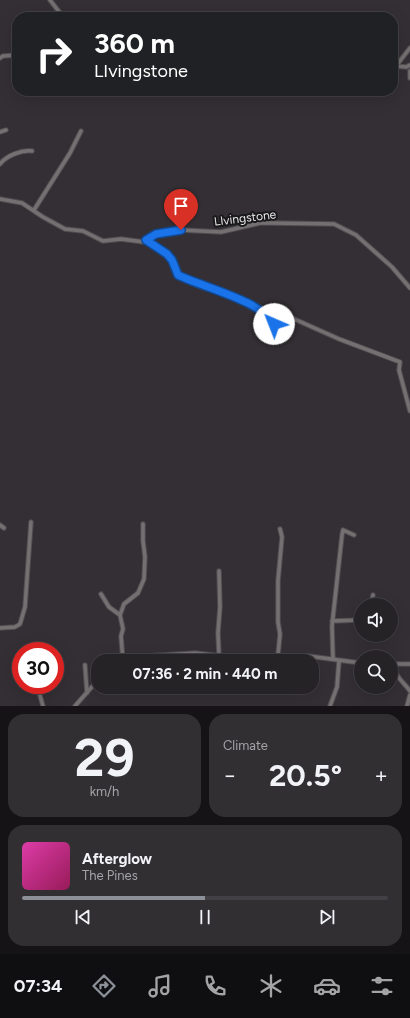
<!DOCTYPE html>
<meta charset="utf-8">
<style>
:root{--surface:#262327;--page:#322f33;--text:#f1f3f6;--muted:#a4a4a7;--line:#424044;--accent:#8c9099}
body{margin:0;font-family:Figtree,sans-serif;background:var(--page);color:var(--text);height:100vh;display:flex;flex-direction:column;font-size:15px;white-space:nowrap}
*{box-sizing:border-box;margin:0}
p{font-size:13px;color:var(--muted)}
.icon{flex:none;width:22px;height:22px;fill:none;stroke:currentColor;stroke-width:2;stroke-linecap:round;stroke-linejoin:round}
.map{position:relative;height:706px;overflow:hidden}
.details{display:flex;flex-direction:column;gap:8px;padding:8px;background:#151315;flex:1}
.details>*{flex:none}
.guide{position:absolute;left:12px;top:12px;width:386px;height:84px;border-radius:16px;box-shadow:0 4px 16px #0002,0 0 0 1px var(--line);background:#202124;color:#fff;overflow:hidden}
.buttons{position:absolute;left:354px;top:598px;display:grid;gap:8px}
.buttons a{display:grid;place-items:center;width:44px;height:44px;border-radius:50%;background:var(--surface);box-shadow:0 4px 16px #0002,0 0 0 1px var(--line);font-size:20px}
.speed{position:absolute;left:12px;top:642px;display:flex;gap:8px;font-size:20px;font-weight:700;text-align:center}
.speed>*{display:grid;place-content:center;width:52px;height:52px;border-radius:50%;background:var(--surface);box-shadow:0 4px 16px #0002,0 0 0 1px var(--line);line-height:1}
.speed .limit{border:6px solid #d22;background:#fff;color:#111}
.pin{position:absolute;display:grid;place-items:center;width:34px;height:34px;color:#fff;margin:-41px -17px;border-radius:50% 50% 50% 0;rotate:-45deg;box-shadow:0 0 4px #0007}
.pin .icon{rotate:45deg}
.me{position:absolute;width:44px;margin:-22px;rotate:316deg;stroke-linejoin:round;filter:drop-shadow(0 0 3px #0008)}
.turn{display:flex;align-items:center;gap:14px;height:84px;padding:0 16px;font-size:18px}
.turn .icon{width:52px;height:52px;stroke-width:2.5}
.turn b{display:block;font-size:28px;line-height:34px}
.big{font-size:30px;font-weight:700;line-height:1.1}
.details .card{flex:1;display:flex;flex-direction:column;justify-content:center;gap:6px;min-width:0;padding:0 14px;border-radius:16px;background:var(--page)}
.details .dial{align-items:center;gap:0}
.dial b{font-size:52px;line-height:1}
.song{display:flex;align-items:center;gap:12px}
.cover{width:48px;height:48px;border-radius:6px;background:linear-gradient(135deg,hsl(320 70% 55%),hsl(330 70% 35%))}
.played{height:4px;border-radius:2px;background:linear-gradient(90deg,var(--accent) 50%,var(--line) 50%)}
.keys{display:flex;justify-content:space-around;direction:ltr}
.heat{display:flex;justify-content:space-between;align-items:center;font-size:22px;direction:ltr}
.details .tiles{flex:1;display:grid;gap:8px;grid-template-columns:1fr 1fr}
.card:last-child{grid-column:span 2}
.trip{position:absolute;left:91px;top:654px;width:228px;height:40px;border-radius:16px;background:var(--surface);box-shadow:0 4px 16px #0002,0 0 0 1px var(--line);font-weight:700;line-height:40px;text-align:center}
.tab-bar{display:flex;height:64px;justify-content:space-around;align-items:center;background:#0f0e10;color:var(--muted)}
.tab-bar .icon{width:28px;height:28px}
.tab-bar .selected{color:var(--accent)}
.tab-bar b{font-size:18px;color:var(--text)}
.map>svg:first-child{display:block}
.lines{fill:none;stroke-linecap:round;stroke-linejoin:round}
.minor-casing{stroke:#504c51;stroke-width:5.5}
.minor{stroke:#747071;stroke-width:3.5}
.route-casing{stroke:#114b97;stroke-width:10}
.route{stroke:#1a73e8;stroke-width:7}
.labels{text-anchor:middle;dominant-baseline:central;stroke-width:4;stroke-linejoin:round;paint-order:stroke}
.street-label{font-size:12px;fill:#e9e7ea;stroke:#19181a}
</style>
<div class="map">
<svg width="410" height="706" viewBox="0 0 410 706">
<rect width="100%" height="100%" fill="#332f34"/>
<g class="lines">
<defs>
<path id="minor" d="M50,0L60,13
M0,58L3,56L17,55
M396,66L410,48
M393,69L396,66L406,67L410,65
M410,71V78
M0,132L6,130
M0,164C7,155 22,150 32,151
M0,199L22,203L43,217L65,229L83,231L103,241L121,239L144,242L156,234L181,230L221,232L260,223H271L334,224L356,235L392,267L410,288
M34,210L70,153L81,131
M146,240C169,252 167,254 178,275L255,307L270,317L277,331
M255,307L283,314L339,339L400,362L399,370L410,411
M0,525L4,528
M101,594L109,607L120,615
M371,605L373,595
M332,621L361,620
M0,628L15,627L20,624L25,607L31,522
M219,655L218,633L220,607L219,571
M278,655L280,634L278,622V581L282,537L280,529
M333,659L332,626L342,535L343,530L354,535
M123,661L147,656L195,653L222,656H308L361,663
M123,661L121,636L123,629L120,615L124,604L138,593L144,579L145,557L143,541V524
M391,664H410
M395,664C394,677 404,682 410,691
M85,665L87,693
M37,685L43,706
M75,706L98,680
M330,706L337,687L339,661
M407,706L410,695"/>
</defs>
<use href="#minor" class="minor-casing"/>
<use href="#minor" class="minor"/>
</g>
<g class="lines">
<defs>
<path id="route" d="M181,230L156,234L146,240L167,254L172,260L178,275C202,287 262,301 274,324"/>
</defs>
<use href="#route" class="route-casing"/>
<use href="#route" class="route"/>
</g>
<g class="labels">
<g class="street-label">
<text transform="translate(245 218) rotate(-7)">LIvingstone</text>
</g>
</g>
</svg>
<div class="buttons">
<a><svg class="icon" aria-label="sound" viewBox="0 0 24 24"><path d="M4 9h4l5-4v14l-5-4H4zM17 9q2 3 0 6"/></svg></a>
<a><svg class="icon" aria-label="search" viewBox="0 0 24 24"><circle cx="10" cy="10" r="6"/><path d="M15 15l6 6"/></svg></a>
</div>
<div class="speed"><div class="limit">30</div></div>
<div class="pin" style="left:181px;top:230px;background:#d93025"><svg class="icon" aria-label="arrive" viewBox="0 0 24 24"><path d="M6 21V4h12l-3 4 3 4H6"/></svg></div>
<svg class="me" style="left:274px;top:324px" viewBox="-20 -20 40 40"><circle r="19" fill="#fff"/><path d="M0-13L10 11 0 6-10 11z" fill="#1a73e8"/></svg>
<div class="trip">07:36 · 2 min · 440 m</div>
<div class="guide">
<div class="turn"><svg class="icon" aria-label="right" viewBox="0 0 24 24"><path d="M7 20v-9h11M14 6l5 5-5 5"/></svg><div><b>360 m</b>LIvingstone</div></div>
</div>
</div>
<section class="details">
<div class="tiles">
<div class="card dial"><b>29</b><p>km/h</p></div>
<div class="card"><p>Climate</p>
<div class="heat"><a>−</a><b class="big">20.5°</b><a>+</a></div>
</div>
<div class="card">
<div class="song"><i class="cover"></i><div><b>Afterglow</b><p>The Pines</p></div></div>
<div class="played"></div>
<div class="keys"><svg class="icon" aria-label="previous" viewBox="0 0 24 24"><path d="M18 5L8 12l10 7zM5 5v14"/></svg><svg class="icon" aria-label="pause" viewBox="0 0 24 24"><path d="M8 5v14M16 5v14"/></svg><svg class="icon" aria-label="next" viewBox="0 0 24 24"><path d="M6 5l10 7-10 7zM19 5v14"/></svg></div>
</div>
</div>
</section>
<nav class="tab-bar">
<b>07:34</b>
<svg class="icon selected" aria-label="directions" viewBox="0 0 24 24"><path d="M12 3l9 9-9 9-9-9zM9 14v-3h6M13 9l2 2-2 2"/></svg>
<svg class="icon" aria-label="music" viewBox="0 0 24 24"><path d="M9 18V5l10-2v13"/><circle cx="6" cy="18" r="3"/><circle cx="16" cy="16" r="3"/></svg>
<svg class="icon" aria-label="phone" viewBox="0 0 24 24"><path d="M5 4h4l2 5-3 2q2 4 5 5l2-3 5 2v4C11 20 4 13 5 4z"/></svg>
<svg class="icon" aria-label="climate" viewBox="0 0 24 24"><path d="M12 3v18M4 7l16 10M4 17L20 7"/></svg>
<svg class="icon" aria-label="car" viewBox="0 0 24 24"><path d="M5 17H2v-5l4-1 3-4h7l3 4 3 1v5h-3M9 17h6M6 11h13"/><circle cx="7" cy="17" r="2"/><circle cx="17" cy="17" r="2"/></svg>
<svg class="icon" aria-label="filters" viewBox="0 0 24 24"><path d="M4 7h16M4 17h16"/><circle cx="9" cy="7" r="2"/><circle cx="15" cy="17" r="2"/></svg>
</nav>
